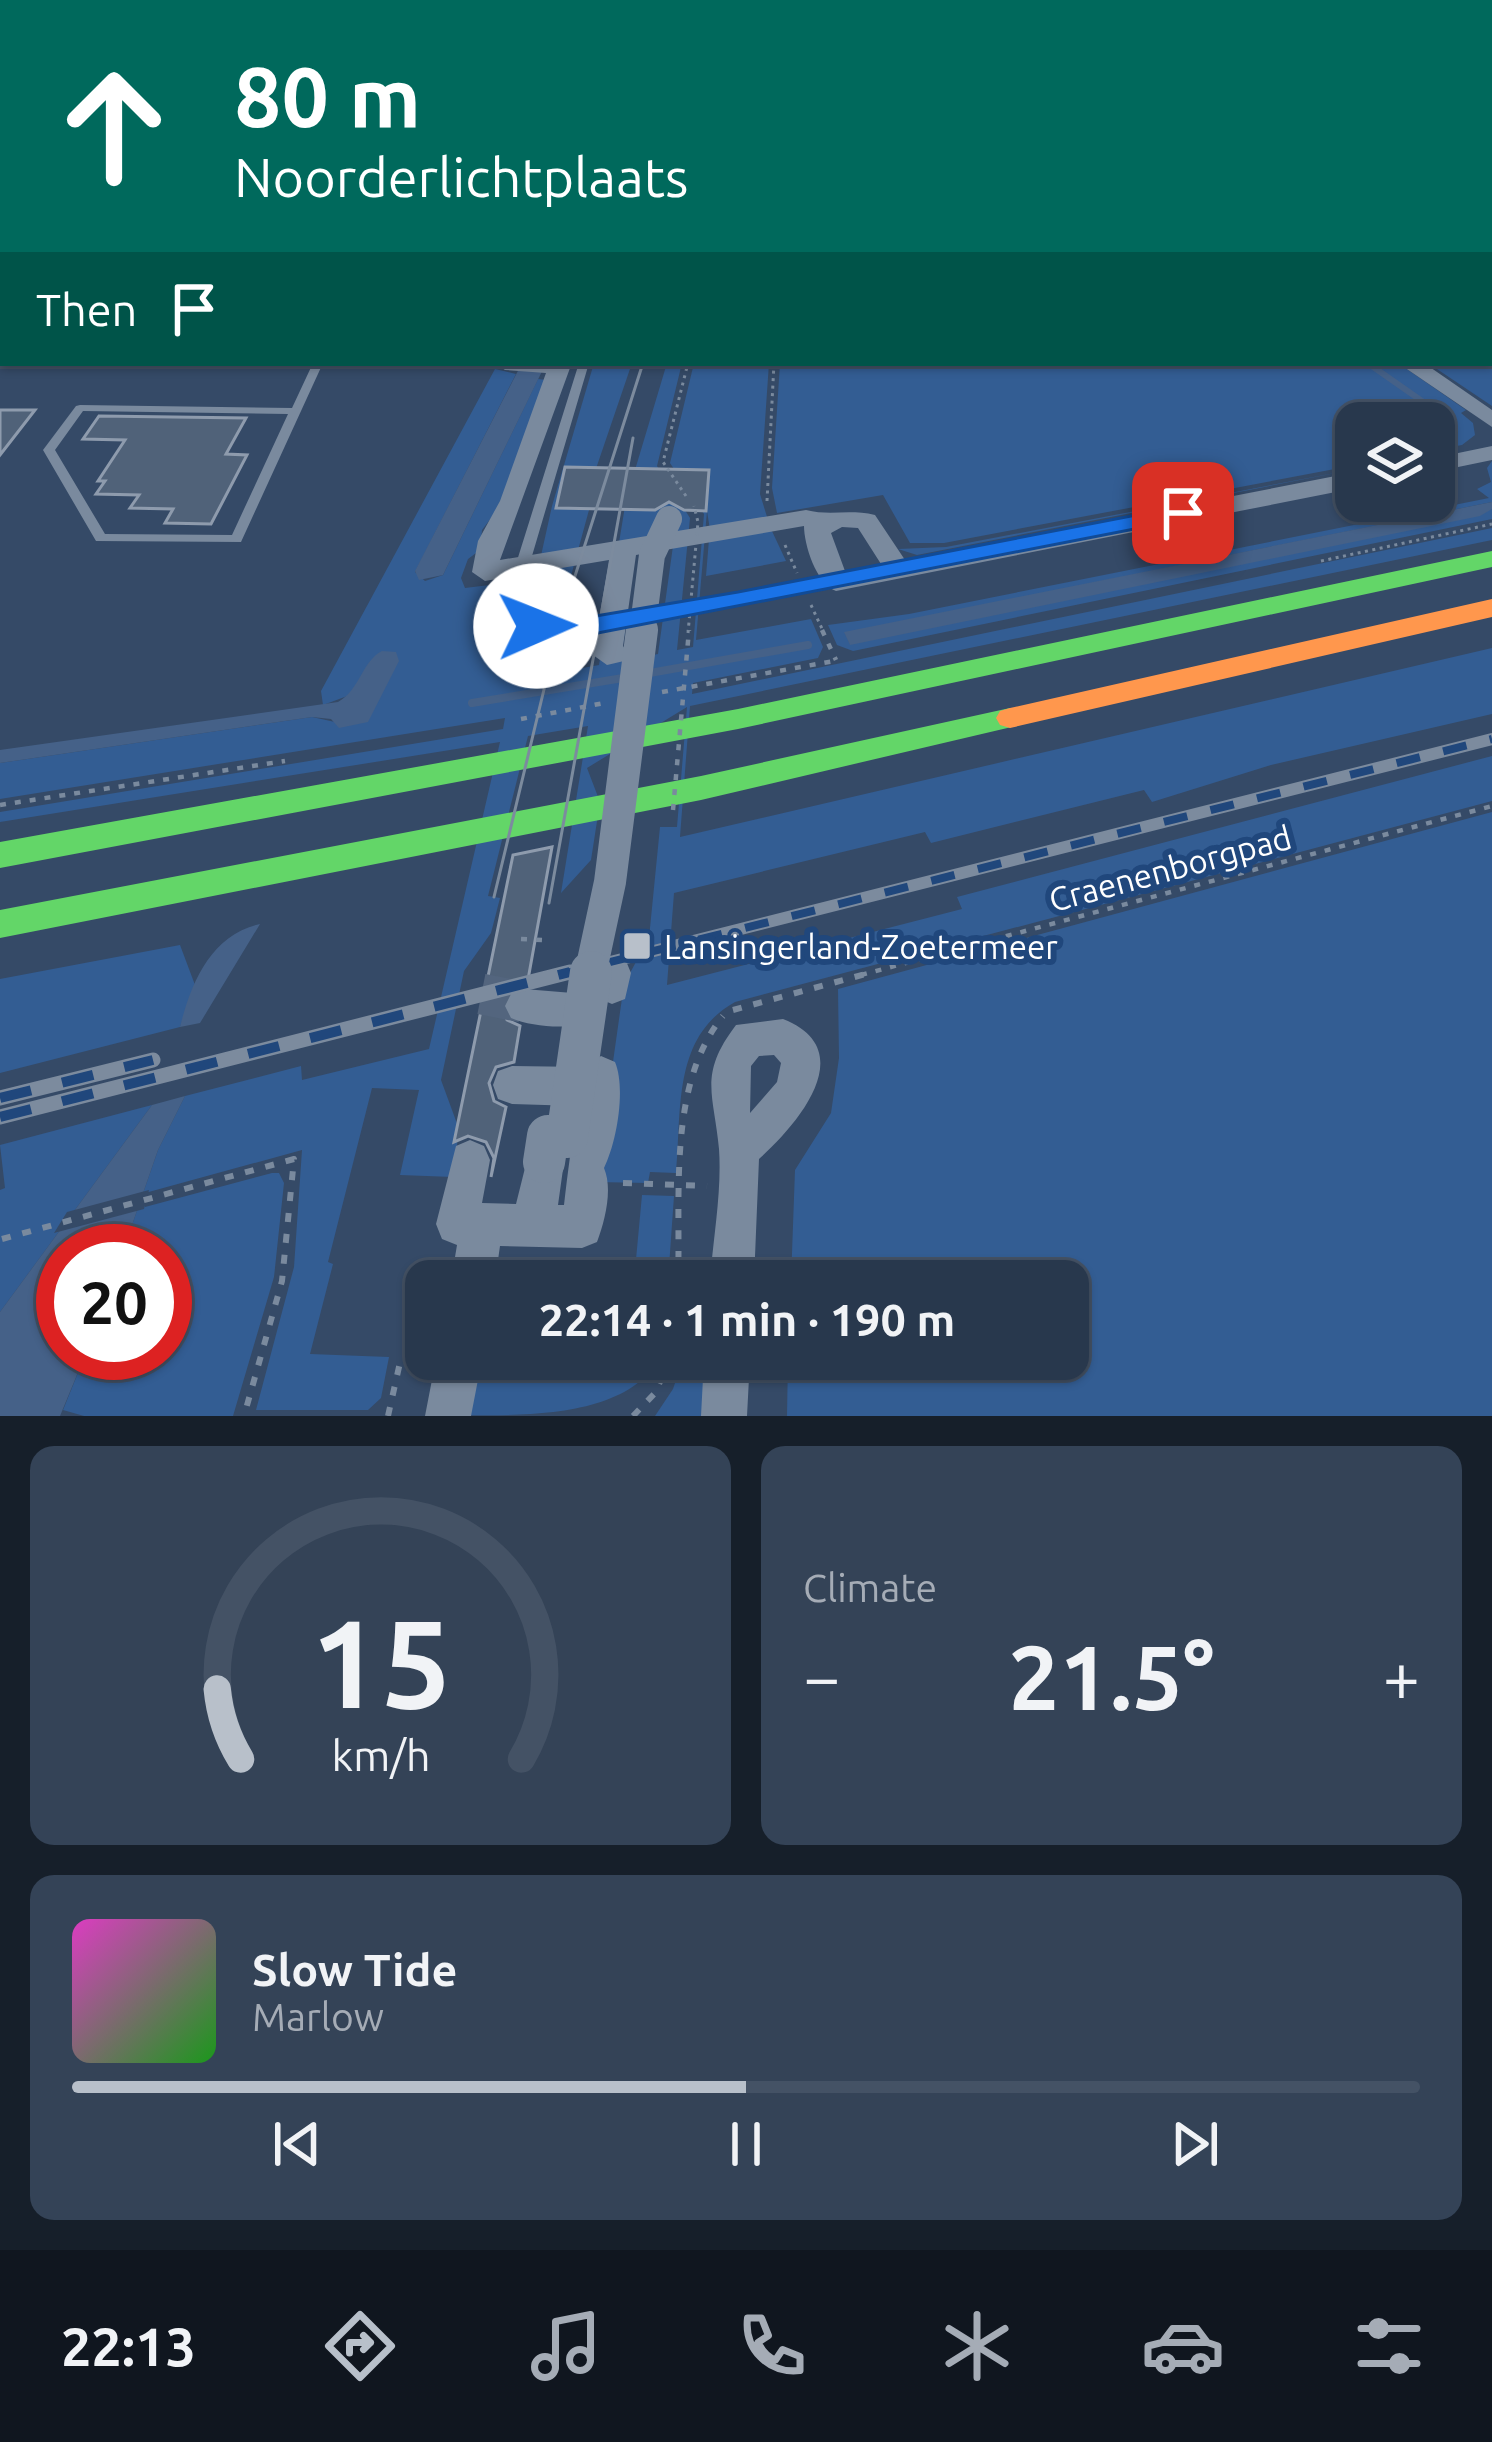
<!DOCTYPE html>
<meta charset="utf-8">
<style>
:root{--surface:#28384d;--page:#344357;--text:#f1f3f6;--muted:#a5acb6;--line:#445265;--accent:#b8c0ca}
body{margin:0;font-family:Ubuntu,sans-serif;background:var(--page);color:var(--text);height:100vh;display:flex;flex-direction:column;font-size:45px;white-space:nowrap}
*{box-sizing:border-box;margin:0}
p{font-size:39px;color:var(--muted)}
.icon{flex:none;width:66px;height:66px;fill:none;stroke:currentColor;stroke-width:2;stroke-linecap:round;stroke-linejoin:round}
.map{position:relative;height:1416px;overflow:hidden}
.side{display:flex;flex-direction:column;gap:30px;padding:30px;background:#161f2a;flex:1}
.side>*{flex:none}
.hud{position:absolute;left:0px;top:0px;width:1494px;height:366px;box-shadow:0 3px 9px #0004,0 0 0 3px var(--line);background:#00695c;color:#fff;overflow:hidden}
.tools{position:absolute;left:1335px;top:402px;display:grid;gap:24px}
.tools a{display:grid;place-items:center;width:120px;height:120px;border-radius:24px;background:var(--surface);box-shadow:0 3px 9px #0004,0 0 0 3px var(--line);font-size:60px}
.speed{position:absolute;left:36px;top:1224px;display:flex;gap:24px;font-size:60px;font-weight:700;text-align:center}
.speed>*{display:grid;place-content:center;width:156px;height:156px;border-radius:50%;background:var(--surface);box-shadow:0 3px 9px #0004,0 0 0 3px var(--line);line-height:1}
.speed .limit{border:18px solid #d22;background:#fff;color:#111}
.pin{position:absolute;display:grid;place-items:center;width:102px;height:102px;color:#fff;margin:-51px;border-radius:24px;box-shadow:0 6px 18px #0006}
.me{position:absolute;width:132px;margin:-66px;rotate:89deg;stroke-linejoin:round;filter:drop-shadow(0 0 9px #0008)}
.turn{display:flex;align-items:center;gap:42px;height:252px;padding:0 36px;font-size:54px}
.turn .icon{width:156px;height:156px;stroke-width:2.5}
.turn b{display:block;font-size:84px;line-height:102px}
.then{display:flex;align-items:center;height:114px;padding:0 36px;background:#0003;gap:24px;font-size:45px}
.big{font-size:90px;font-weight:700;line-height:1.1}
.side .card{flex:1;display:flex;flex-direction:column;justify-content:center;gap:18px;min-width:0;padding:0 42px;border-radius:24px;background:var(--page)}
.side .dial{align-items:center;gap:0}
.dial svg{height:312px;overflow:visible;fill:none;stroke:var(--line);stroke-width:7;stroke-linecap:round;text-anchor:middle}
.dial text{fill:var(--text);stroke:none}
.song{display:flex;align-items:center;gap:36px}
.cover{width:144px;height:144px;border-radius:18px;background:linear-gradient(135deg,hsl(310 70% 55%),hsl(120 70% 35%))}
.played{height:12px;border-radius:6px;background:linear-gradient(90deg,var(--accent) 50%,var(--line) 50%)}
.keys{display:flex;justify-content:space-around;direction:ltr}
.heat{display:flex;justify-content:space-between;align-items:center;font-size:66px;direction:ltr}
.side .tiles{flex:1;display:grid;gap:30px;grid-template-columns:1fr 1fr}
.card:last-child{grid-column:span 2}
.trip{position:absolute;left:405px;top:1260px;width:684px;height:120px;border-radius:24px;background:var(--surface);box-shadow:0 3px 9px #0004,0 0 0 3px var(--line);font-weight:700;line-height:120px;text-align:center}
.dock{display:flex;height:192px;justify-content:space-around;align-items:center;background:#10161f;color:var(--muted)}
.dock .icon{width:84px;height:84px}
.dock .active{color:var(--accent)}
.dock b{font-size:54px;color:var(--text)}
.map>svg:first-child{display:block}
.green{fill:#335d93;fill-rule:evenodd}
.water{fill:#456188}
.pier{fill:#354a67}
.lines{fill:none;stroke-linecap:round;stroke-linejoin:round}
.stream-far2{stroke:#456188;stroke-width:4.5}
.stream-far1{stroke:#456188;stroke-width:6}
.stream{stroke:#456188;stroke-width:8}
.building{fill:#506279;stroke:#8e9bad;stroke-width:3}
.street-tunnel{stroke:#53657e;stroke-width:42;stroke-dasharray:42 21;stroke-linecap:butt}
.path-far2{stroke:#7a8a9e;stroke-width:3;stroke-dasharray:3 4.5;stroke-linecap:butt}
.path-far1{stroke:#7a8a9e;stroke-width:4.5;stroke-dasharray:6 9;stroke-linecap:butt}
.path{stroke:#7a8a9e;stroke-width:6;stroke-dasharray:9 12;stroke-linecap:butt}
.lane{fill:#7a8a9e;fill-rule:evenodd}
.street{fill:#7a8a9e;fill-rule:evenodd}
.fast{fill:#63d668;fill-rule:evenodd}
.slow{fill:#ff974d;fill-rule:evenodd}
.tram{stroke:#7c8b9e;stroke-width:3}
.rail-far1-casing{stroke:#7c8b9e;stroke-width:12}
.rail-casing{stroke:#7c8b9e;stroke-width:15}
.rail-far1{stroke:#20477c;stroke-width:8;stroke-dasharray:24;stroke-linecap:butt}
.rail{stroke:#20477c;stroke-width:10;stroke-dasharray:32;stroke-linecap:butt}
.path-bridge-far1{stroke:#7a8a9e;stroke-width:3;stroke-dasharray:3 4.5;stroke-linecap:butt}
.path-bridge{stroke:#7a8a9e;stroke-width:4.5;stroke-dasharray:6 9;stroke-linecap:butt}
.street-bridge-far2{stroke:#7a8a9e;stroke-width:26}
.street-bridge-far1{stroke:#7a8a9e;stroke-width:32}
.street-bridge{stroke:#7a8a9e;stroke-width:42}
.route{fill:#1a73e8;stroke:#114b97;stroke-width:3}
.poi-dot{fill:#b8c0ca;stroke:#20477c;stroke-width:4.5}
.labels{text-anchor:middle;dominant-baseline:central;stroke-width:12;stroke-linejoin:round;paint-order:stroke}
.street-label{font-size:33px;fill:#fff;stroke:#20477c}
.poi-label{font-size:33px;fill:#fff;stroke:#20477c;text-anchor:start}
</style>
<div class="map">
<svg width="1492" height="1416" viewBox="0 0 1492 1416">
<rect width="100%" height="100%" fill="#354a67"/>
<path class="green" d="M0,0H765L3,3V160Z
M1492,224V406L1428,363H1491Z
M594,363H632L586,498L592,499L544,675L599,665L626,500L667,363H682L657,466L690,518L677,650L693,647L704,514L670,463L694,363H769L760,494L768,520L710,530L707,511L696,640L811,619L823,647L818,658L693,683L692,694L1492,528V540L690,706L680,837L1492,648V714L1271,765L1152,802L1144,790L931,843L925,832L674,893L667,985L962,909L957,897L1492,756V801L735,1002C672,1037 682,1110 676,1173L650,1172L648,1183L596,1182L624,984L649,938L660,827H677L687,707L587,768L600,802L591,860L561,893L588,726L528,736L488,896L500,898L491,933L464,971L441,1080L459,1129L453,1177L400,1175L419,1090L372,1088L328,1262L333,1264L310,1354L389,1357L381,1398L368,1410H256L294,1267L302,1150L145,1193V1207L272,1173H279L284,1183L274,1277L233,1416H84L63,1410L86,1353H165V1251H123L158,1150L185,1096L301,1066L302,1080L429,1049L500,742L0,822V812L503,729L505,718L0,799V763L312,717L335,722L357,685L350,695L323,705L321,691L495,369L516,374L415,572L425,581L443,575L538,379L546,380L501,505L482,530L480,550L468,559L461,578L465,588L506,583L501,614L515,673L552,506ZM662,508L678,510L658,654L620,661L628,613L627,554L659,527Z
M780,363H1398L1466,410L1461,413L1473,423L1475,435L1462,445L1434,450V423H1356V465L944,543H910L883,495L777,513L772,488Z
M1492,461V502L845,633L850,644L1492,509V519L853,651L837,645L828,625L909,614L1489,498L1477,489L1491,482L1487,468Z
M1356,469L917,555L898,549L946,547Z
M771,529L786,561L706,576L709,539Z
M1492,812V1416H787L788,1359H1068V1281H791L795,1170L831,1113L839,1058L838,989Z
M180,945L195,985L180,1027L0,1073V979Z
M152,1105L0,1312V1190L5,1188L0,1145Z
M642,1195L674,1196L668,1281H634Z
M627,1359H659C626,1416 532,1416 461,1415L469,1368L573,1372L575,1364L626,1366Z
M683,1359H707L704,1416H655L673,1389Z"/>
<path class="water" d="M522,363H546L443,575L419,580L415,571Z
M1492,502V509L1480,516L850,645L844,632Z
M382,651L396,652L399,661L368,722L339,728L331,719L312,717L0,763V750L338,702C360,690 362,661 382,651Z
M260,924L200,1023L180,1027C191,982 212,934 260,924Z
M185,1096L158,1150L123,1251H63V1353H86L60,1416H0V1312L152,1105Z"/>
<path class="pier" d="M149,1190L144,1209L54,1233L67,1212Z"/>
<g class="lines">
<path class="stream-far2" d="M1367,363L1373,367"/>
<path class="stream-far1" d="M1369,364L1449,420"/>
<path class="stream" d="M644,674L808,645
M472,703L629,677"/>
</g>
<path class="building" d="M0,410H35L0,455Z
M99,416L246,418L226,454L247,455L211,524L165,523L173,509L130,508L139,495L96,494L105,481H98L125,440L83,439Z
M565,467L709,470L706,511L684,510L669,502L655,510L556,508Z
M552,847L527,985L509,990L501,1004L507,1020L520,1026L514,1062L496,1067L489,1083L494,1101L506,1107L491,1177L494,1158L486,1142L468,1136L454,1142L513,855Z"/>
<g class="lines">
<path class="street-tunnel" d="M498,1018L506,978"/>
<path class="path-far2" d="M686,496L663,462L688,363
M767,501L774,363
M785,545L797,573
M1321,561L1492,524
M811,605L824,633"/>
<path class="path-far1" d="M822,630L836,660
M662,692L834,661
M521,719L604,703
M0,805L285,761
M521,939L542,940
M861,975L1492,806"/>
<path class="path" d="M733,1010L873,972
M623,1183L707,1186
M2,1239L294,1159L282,1281L244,1416
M678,1281C681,1197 667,1085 723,1016
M388,1416L401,1358
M633,1416L655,1393L670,1359"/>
<path class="lane" d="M1140,0H1148L1151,3H1143Z
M1487,0H1492V3Z
M1491,50H1492V54H1491Z
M313,363H323L241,542L96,541L43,450L76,406L80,405L292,408ZM83,411L288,414L232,535L105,534L55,450Z
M579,363H589L524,583C523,619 539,625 572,624L836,577L841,579L843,582L841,585L572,634C534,635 509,625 510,583Z"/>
<path class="street" d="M871,0H885V3H871Z
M1491,95H1492V105H1491Z
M0,341H3V353H0Z
M494,363H565L570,368L500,560L806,510C829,516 850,509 875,515L905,560L1356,472V488L836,591C816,584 804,544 804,526L636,555L623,646L628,654L624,661L607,665L593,655L609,560L485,581L472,572L478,541L500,501L546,373L505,370ZM842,527L858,528L881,564L845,571L831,533Z
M1398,363H1424L1492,410V427Z
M1492,446V460L1434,472V458Z
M590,956L626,961L631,973L625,999L612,1004L600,999L604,1008L598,1020C574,1030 535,1028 511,1018L505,1006L511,994L524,989L597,995L595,990L577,985L572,973L577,961Z
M783,1019C862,1050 797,1125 759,1159L754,1281H710C713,1239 722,1191 719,1149C714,1094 698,1075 736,1025ZM774,1055L781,1063L777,1082L750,1113L751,1066L759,1056Z
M601,1056L615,1062C626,1088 617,1142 604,1168C613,1189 605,1221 597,1242L582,1248L500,1246L495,1281H451L457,1245L442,1239L436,1224L456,1146L470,1140L484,1146L490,1160L482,1203L516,1204L530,1148L544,1142L558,1148L564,1162L558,1205H564C568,1170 572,1142 577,1106L512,1104L498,1099L493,1085L498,1071L512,1066L585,1067Z
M436,1359H482L471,1416H425Z
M704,1359H750L747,1416H701Z"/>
<path class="fast" d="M1491,68H1492V76H1491Z
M1492,551V567L738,729L0,868V842L738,709Z
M1010,708L1020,711L1024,718L1020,725L701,800L0,938V910L701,776Z"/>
<path class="slow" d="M0,165H3V175H0Z
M1492,599V617L1010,728L1000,725L996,718L1000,711L1010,708Z"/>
<path class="tram" d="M494,897L560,623L643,363
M549,903L633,438"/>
<defs>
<path id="rail-far1" d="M559,975L1492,739"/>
<path id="rail" d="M0,1098L153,1060
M0,1117L570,972"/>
</defs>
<use href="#rail-far1" class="rail-far1-casing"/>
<use href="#rail" class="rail-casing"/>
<use href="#rail-far1" class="rail-far1"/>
<use href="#rail" class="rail"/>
<path class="path-bridge-far1" d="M688,633L698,522L694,506"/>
<path class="path-bridge" d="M673,810L689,630"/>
<path class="street-bridge-far2" d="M642,633L652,555L669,519"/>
<path class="street-bridge-far1" d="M590,975L610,882L642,630"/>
<path class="street-bridge" d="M544,1162L548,1136L567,1137L591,972"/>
</g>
<path class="route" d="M1183,506L1191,508V518L572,638L536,635L523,626L536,617L572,620L738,592Z"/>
<rect class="poi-dot" x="622" y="931" width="30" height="30" rx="6"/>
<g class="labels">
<g class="street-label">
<text transform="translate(1170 868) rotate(-15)">Craenenborgpad</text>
</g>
<g class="poi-label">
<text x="664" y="946">Lansingerland-Zoetermeer</text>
</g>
</g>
</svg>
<div class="tools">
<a><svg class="icon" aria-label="layers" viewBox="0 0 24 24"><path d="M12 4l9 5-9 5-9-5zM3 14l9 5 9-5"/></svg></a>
</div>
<div class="speed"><div class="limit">20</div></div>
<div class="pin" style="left:1183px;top:513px;background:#d93025"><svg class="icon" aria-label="arrive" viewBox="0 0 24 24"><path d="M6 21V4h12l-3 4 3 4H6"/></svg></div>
<svg class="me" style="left:536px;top:626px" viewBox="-20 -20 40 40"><circle r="19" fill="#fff"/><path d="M0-13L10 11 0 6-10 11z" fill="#1a73e8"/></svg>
<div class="trip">22:14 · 1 min · 190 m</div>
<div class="hud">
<div class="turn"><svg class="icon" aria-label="ahead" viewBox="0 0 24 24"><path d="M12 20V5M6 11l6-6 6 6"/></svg><div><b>80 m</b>Noorderlichtplaats</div></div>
<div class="then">Then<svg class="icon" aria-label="arrive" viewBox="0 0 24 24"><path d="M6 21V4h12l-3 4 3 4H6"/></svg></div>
</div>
</div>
<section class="side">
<div class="tiles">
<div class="card dial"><svg viewBox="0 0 100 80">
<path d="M14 69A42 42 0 1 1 86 69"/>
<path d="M14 69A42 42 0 0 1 8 51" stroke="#b8c0ca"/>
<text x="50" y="56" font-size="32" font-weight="700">15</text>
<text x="50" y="72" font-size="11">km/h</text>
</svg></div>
<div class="card"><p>Climate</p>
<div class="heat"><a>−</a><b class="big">21.5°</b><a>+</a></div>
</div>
<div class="card">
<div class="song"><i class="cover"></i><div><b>Slow Tide</b><p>Marlow</p></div></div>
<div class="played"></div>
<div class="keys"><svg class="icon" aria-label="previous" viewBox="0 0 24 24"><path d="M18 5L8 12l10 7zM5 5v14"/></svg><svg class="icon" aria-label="pause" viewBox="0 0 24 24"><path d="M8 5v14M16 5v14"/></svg><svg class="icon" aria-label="next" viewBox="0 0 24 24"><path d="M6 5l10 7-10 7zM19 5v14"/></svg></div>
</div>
</div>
</section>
<nav class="dock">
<b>22:13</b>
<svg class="icon active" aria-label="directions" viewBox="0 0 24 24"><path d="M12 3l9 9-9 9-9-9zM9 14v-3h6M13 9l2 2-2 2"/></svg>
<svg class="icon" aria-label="music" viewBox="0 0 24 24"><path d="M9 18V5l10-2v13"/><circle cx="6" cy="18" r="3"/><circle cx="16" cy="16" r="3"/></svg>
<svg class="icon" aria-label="phone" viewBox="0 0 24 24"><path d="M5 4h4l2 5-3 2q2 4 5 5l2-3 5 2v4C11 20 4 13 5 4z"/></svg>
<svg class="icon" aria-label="climate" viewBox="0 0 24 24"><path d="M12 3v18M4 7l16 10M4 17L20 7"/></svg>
<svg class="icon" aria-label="car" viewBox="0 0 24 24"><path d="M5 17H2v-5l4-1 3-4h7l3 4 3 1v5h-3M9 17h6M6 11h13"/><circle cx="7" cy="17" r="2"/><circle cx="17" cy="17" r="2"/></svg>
<svg class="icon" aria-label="filters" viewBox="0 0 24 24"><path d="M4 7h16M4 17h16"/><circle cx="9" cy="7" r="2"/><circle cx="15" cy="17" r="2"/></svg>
</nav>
